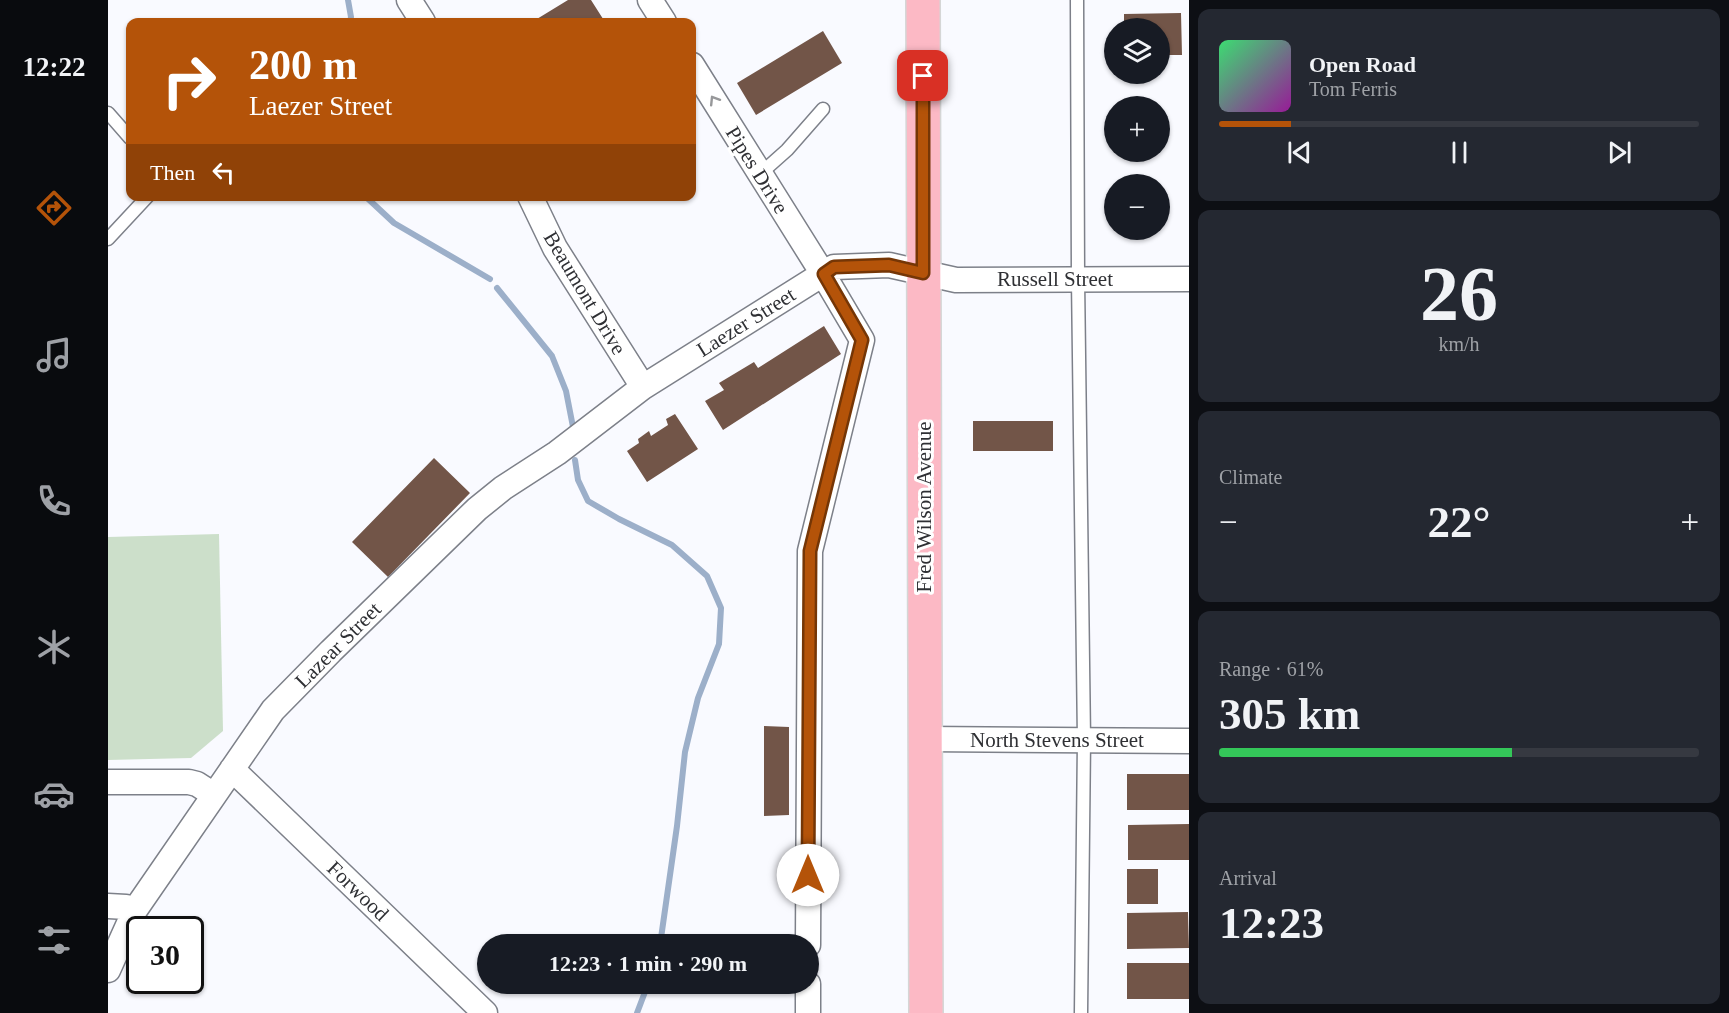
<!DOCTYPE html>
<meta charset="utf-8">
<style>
:root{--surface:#171b24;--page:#242831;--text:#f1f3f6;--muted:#9ea1a6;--line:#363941;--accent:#b45309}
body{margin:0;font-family:Georgia,serif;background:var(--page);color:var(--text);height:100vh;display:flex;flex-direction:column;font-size:22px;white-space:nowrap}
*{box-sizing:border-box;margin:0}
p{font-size:20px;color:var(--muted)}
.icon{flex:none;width:33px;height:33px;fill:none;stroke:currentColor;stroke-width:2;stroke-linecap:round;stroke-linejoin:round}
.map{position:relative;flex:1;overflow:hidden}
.sheet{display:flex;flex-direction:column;gap:9px;padding:9px;background:#0d0f14;width:540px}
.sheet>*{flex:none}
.banner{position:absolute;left:18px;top:18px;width:570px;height:183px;border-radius:12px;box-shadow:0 2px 4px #0004;background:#b45309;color:#fff;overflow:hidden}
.buttons{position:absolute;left:996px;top:18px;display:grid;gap:12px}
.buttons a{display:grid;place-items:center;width:66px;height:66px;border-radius:50%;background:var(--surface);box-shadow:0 2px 4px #0004;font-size:30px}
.speed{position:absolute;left:18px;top:916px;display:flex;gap:12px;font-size:30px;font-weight:700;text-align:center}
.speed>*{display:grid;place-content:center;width:78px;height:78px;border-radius:50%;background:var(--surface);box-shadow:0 2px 4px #0004;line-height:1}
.speed .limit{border:3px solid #111;border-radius:9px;background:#fff;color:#111}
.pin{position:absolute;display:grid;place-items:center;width:51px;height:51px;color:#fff;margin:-26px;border-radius:12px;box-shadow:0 3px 9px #0006}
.me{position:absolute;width:66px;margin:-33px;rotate:0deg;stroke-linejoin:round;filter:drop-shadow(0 0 4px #0008)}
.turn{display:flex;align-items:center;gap:21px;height:126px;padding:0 24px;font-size:27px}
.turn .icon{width:78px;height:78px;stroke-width:2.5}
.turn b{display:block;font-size:42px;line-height:51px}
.then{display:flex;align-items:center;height:57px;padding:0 24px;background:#0003;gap:12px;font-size:22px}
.big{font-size:45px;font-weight:800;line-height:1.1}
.sheet .card{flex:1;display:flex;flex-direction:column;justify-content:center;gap:9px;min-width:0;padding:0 21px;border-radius:12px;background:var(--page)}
.sheet .dial{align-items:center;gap:0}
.dial b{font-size:78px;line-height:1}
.song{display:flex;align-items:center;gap:18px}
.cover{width:72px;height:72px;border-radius:9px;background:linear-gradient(135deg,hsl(140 70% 55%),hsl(300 70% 35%))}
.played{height:6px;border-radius:3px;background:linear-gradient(90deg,var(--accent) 15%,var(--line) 15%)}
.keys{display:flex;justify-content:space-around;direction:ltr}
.heat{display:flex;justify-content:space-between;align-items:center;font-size:33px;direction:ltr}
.charge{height:9px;border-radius:4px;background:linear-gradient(90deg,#34c759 61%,var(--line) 0)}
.trip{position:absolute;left:369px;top:934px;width:342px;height:60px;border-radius:30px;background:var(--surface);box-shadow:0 2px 4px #0004;font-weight:800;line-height:60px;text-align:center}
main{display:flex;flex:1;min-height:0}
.tab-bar{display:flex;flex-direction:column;width:108px;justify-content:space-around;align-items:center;background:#090b0e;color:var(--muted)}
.tab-bar .icon{width:42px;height:42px}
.tab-bar .current{color:var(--accent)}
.tab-bar b{font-size:27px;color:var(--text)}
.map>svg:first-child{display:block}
.green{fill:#ccdfca}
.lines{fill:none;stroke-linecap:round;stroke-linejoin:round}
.stream{stroke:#9cafc9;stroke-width:6}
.building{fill:#725548}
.service-casing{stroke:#7d8089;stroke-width:15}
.minor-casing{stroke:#7d8089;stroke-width:27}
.primary-casing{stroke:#d5d6d6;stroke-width:36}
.service{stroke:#fff;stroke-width:12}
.minor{stroke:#fff;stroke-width:24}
.primary{stroke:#fcb9c5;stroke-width:33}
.oneway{stroke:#97989a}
.route-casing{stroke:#753606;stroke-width:15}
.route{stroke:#b45309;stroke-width:10}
.labels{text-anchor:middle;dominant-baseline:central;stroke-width:6;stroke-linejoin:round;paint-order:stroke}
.street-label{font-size:21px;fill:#2f3034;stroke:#fff}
</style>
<main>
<nav class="tab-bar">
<b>12:22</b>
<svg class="icon current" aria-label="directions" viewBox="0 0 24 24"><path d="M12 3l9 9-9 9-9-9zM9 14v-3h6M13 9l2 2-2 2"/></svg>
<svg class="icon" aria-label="music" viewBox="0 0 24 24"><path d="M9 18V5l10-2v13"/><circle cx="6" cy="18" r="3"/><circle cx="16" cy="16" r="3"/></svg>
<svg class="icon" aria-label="phone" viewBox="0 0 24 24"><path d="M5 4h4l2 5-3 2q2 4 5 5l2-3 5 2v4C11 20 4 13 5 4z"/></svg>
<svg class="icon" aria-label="climate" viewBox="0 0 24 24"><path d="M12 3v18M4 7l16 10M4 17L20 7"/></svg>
<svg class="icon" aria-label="car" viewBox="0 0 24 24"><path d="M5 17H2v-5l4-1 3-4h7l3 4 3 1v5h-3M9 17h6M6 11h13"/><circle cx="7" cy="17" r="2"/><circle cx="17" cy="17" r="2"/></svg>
<svg class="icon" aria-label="filters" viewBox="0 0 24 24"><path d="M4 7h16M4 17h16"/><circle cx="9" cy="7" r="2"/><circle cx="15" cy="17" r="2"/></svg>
</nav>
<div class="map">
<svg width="1081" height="1013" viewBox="0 0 1081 1013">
<rect width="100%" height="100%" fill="#f9faff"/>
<path class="green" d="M111,534L115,731L83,758L0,760V537Z"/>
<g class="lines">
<path class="stream" d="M240,0L243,17L242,22
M257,196L286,223L382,279
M389,288L444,356L458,391L465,427
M467,460L470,480L480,501L511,519L564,545L599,576L613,608L611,644L590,698L577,752L569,826L552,945
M529,1013L540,984"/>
</g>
<path class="building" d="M460,0H483L497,22H424Z
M1073,13L1074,55H1052V28H1016V14Z
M715,31L734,63L648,115L629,83Z
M716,326L733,354L615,430L597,401L616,390L611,383L646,362L650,368Z
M567,414L590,449L539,482L519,451L531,443L530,439L541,431L543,436L560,425L558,419Z
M865,421H945V451H865Z
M326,458L362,493L280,577L244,542Z
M656,726L681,727V815L656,816Z
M1019,774H1081V810H1019Z
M1081,824V860H1020V825Z
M1019,869H1050V904H1019Z
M1080,912L1081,948L1019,949V913Z
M1019,963H1081V999H1019Z"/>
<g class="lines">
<defs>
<path id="service" d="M969,0L970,279L976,740L973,1013
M0,113L22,138
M652,174L679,150L715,109
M0,239L40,196"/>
<path id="minor" d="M301,0L315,22
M542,0L556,22
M584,65L715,274L754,340L702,551L700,945
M422,196L447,248L535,387
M817,739L1081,741
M124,769L377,1013
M0,782H81L89,784L106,795
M0,906L18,907L27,910
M0,970L27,910L165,710L223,651L369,509L395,488L449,453L535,387L726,267L781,265L848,280L1081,279
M700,1013V984"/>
<path id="primary" d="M815,0L818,1013"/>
</defs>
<use href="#service" class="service-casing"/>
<use href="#minor" class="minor-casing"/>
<use href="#primary" class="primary-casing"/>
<use href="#service" class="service"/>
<use href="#minor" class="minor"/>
<use href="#primary" class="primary"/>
</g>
<defs><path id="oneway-chevron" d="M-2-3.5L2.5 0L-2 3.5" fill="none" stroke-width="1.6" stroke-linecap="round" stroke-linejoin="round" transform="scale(1.5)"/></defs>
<use class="oneway" href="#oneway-chevron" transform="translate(606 100) rotate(-122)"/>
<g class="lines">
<defs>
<path id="route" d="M700,875L702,551L754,340L716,274L726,267L781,265L815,273V76"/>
</defs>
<use href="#route" class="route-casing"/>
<use href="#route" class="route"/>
</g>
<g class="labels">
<g class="street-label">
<text transform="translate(649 170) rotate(58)">Pipes Drive</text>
<text x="947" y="279">Russell Street</text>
<text transform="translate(477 293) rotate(59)">Beaumont Drive</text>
<text transform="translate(638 322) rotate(-32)">Laezer Street</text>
<text transform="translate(816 507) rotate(-90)">Fred Wilson Avenue</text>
<text transform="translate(230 645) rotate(-45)">Lazear Street</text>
<text x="949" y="740">North Stevens Street</text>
<text transform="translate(250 891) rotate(44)">Forwood</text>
</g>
</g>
</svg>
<div class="buttons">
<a><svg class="icon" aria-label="layers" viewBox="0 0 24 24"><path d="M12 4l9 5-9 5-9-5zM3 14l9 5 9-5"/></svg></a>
<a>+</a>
<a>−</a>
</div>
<div class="speed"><div class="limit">30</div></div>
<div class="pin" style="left:815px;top:76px;background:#d93025"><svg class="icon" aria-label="arrive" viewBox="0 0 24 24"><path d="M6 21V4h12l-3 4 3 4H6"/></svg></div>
<svg class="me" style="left:700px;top:875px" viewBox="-20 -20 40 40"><circle r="19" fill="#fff"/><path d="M0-13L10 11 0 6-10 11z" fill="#b45309"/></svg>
<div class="trip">12:23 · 1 min · 290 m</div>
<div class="banner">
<div class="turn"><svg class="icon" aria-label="right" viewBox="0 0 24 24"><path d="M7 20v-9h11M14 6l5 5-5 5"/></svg><div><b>200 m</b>Laezer Street</div></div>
<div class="then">Then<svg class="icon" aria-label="left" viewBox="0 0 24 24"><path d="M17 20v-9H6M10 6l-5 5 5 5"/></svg></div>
</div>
</div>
<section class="sheet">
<div class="card">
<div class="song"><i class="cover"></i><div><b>Open Road</b><p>Tom Ferris</p></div></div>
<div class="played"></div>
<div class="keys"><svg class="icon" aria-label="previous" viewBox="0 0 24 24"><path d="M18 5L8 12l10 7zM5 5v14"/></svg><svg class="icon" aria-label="pause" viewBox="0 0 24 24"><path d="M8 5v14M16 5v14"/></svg><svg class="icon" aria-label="next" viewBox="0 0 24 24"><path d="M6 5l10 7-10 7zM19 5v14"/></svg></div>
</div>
<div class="card dial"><b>26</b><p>km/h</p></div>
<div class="card"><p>Climate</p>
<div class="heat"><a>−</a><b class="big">22°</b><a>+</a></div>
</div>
<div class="card"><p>Range · 61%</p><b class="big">305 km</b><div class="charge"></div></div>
<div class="card"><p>Arrival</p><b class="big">12:23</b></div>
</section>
</main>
